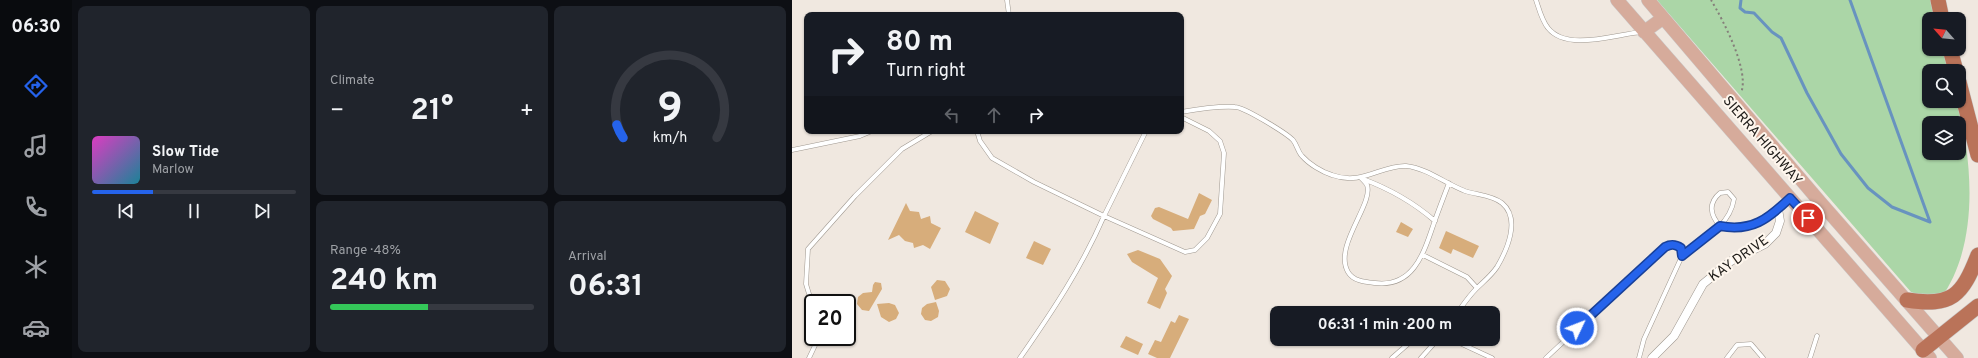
<!DOCTYPE html>
<meta charset="utf-8">
<style>
:root{--surface:#171b24;--page:#20242c;--text:#f1f3f6;--muted:#9ea1a6;--line:#363941;--accent:#2563eb}
body{margin:0;font-family:Overpass,sans-serif;background:var(--page);color:var(--text);height:100vh;display:flex;flex-direction:column;font-size:15px;white-space:nowrap}
*{box-sizing:border-box;margin:0}
p{font-size:13px;color:var(--muted)}
.icon{flex:none;width:22px;height:22px;fill:none;stroke:currentColor;stroke-width:2;stroke-linecap:round;stroke-linejoin:round}
.map{position:relative;flex:1;overflow:hidden}
.side{display:flex;flex-direction:column;gap:6px;padding:6px;background:#0d0f14;width:720px}
.side>*{flex:none}
.guide{position:absolute;left:12px;top:12px;width:380px;height:122px;border-radius:8px;box-shadow:0 1px 3px #0004;background:#171b24;color:var(--text);overflow:hidden}
.needle{width:26px;rotate:297deg}
.tools{position:absolute;left:1130px;top:12px;display:grid;gap:8px}
.tools a{display:grid;place-items:center;width:44px;height:44px;border-radius:8px;background:var(--surface);box-shadow:0 1px 3px #0004;font-size:20px}
.speed{position:absolute;left:12px;top:294px;display:flex;gap:8px;font-size:20px;font-weight:700;text-align:center}
.speed>*{display:grid;place-content:center;width:52px;height:52px;border-radius:50%;background:var(--surface);box-shadow:0 1px 3px #0004;line-height:1}
.speed .limit{border:2px solid #111;border-radius:6px;background:#fff;color:#111}
.pin{position:absolute;display:grid;place-items:center;width:34px;height:34px;color:#fff;margin:-17px;border:2px solid #fff;border-radius:50%;box-shadow:0 1px 4px #0007}
.me{position:absolute;width:44px;margin:-22px;rotate:47deg;stroke-linejoin:round;filter:drop-shadow(0 0 3px #0008)}
.turn{display:flex;align-items:center;gap:14px;height:84px;padding:0 16px;font-size:18px}
.turn .icon{width:52px;height:52px;stroke-width:2.5}
.turn b{display:block;font-size:28px;line-height:34px}
.lanes{display:flex;align-items:center;height:38px;padding:0 16px;background:#0003;justify-content:center;gap:20px;direction:ltr}
.lanes .off{opacity:.35}
.big{font-size:30px;font-weight:700;line-height:1.1}
.side .tile{flex:1;display:flex;flex-direction:column;justify-content:center;gap:6px;min-width:0;padding:0 14px;border-radius:8px;background:var(--page)}
.side .dial{align-items:center;gap:0}
.dial svg{height:104px;overflow:visible;fill:none;stroke:var(--line);stroke-width:7;stroke-linecap:round;text-anchor:middle}
.dial text{fill:var(--text);stroke:none}
.song{display:flex;align-items:center;gap:12px}
.cover{width:48px;height:48px;border-radius:6px;background:linear-gradient(135deg,hsl(310 70% 55%),hsl(190 70% 35%))}
.played{height:4px;border-radius:2px;background:linear-gradient(90deg,var(--accent) 30%,var(--line) 30%)}
.keys{display:flex;justify-content:space-around;direction:ltr}
.heat{display:flex;justify-content:space-between;align-items:center;font-size:22px;direction:ltr}
.charge{height:6px;border-radius:3px;background:linear-gradient(90deg,#34c759 48%,var(--line) 0)}
.side .tiles{flex:1;display:grid;gap:6px;grid-template-columns:repeat(3,1fr)}
.tile:first-child{grid-row:span 2}
.trip{position:absolute;left:478px;top:306px;width:230px;height:40px;border-radius:8px;background:var(--surface);box-shadow:0 1px 3px #0004;font-weight:700;line-height:40px;text-align:center}
main{display:flex;flex:1;min-height:0}
.menu{display:flex;flex-direction:column;width:72px;justify-content:space-around;align-items:center;background:#090b0e;color:var(--muted)}
.menu .icon{width:28px;height:28px}
.menu .selected{color:var(--accent)}
.menu b{font-size:18px;color:var(--text)}
.map>svg:first-child{display:block}
.green{fill:#abd6a7;fill-rule:evenodd}
.lines{fill:none;stroke-linecap:round;stroke-linejoin:round}
.stream{stroke:#6893bf;stroke-width:3}
.building{fill:#d7ad7b}
.lane-casing{stroke:#9f9890;stroke-width:5}
.street-casing{stroke:#9f9890;stroke-width:9}
.primary-casing{stroke:#cac9c9;stroke-width:14}
.highway-casing{stroke:#cac9c9;stroke-width:16}
.path{stroke:#857f7a;stroke-width:2;stroke-dasharray:2 3;stroke-linecap:butt}
.lane{stroke:#fff;stroke-width:4}
.street{stroke:#fff;stroke-width:8}
.primary{stroke:#d6ab9b;stroke-width:13}
.highway{stroke:#ba7359;stroke-width:15}
.route-casing{stroke:#184099;stroke-width:10}
.route{stroke:#2563eb;stroke-width:7}
.labels{text-anchor:middle;dominant-baseline:central;stroke-width:4;stroke-linejoin:round;paint-order:stroke}
.street-label{font-size:14px;fill:#23201d;stroke:#fef6ed}
</style>
<main>
<nav class="menu">
<b>06:30</b>
<svg class="icon selected" aria-label="directions" viewBox="0 0 24 24"><path d="M12 3l9 9-9 9-9-9zM9 14v-3h6M13 9l2 2-2 2"/></svg>
<svg class="icon" aria-label="music" viewBox="0 0 24 24"><path d="M9 18V5l10-2v13"/><circle cx="6" cy="18" r="3"/><circle cx="16" cy="16" r="3"/></svg>
<svg class="icon" aria-label="phone" viewBox="0 0 24 24"><path d="M5 4h4l2 5-3 2q2 4 5 5l2-3 5 2v4C11 20 4 13 5 4z"/></svg>
<svg class="icon" aria-label="climate" viewBox="0 0 24 24"><path d="M12 3v18M4 7l16 10M4 17L20 7"/></svg>
<svg class="icon" aria-label="car" viewBox="0 0 24 24"><path d="M5 17H2v-5l4-1 3-4h7l3 4 3 1v5h-3M9 17h6M6 11h13"/><circle cx="7" cy="17" r="2"/><circle cx="17" cy="17" r="2"/></svg>
</nav>
<section class="side">
<div class="tiles">
<div class="tile">
<div class="song"><i class="cover"></i><div><b>Slow Tide</b><p>Marlow</p></div></div>
<div class="played"></div>
<div class="keys"><svg class="icon" aria-label="previous" viewBox="0 0 24 24"><path d="M18 5L8 12l10 7zM5 5v14"/></svg><svg class="icon" aria-label="pause" viewBox="0 0 24 24"><path d="M8 5v14M16 5v14"/></svg><svg class="icon" aria-label="next" viewBox="0 0 24 24"><path d="M6 5l10 7-10 7zM19 5v14"/></svg></div>
</div>
<div class="tile"><p>Climate</p>
<div class="heat"><a>−</a><b class="big">21°</b><a>+</a></div>
</div>
<div class="tile dial"><svg viewBox="0 0 100 80">
<path d="M14 69A42 42 0 1 1 86 69"/>
<path d="M14 69A42 42 0 0 1 9 59" stroke="#2563eb"/>
<text x="50" y="56" font-size="32" font-weight="700">9</text>
<text x="50" y="72" font-size="11">km/h</text>
</svg></div>
<div class="tile"><p>Range · 48%</p><b class="big">240 km</b><div class="charge"></div></div>
<div class="tile"><p>Arrival</p><b class="big">06:31</b></div>
</div>
</section>
<div class="map">
<svg width="1186" height="358" viewBox="0 0 1186 358">
<rect width="100%" height="100%" fill="#f0e8e0"/>
<path class="green" d="M865,0H1139L1144,19H1137V49H1151L1157,71H1137V101H1165C1182,166 1186,247 1149,298L1130,297L1119,292ZM1137,123H1167V153H1137Z"/>
<g class="lines">
<path class="stream" d="M949,0L948,8L953,12L962,13L980,32L989,38L1015,93L1049,154L1076,188L1100,207L1138,222
M1058,0L1138,222"/>
</g>
<path class="building" d="M407,193L420,200L413,214L408,216L402,229L381,231L379,228L361,219L359,216L363,208L367,207L396,219Z
M114,203L118,211L127,212L129,219L138,216L139,223L149,228L138,249L131,245L122,248L121,243L113,241L107,235L96,240Z
M183,211L207,223L198,244L173,232Z
M609,222L621,229L616,237L604,232Z
M654,231L687,246L681,258L661,249L659,254L647,248Z
M242,241L259,249L251,265L234,258Z
M346,250L368,259L380,276L373,289L375,293L368,309L355,303L366,278L340,262L335,254Z
M145,280L153,281L158,289L155,296L143,300L139,287Z
M83,282L89,283L90,289L77,311L70,310L65,304L66,297L71,293L80,292L81,285Z
M144,302L147,311L146,317L139,321L133,320L129,314L130,308L135,304Z
M97,303L103,305L107,313L104,319L97,322L89,317L85,304Z
M387,315L397,319L378,358H365L356,354L363,340L369,342L379,321L383,323Z
M334,336L351,344L346,355L328,347Z"/>
<g class="lines">
<defs>
<path id="lane" d="M215,0L217,15
M744,0C747,9 750,21 756,28C775,52 824,34 850,32
M389,112C406,109 426,106 443,107C452,107 494,133 501,140C505,145 506,152 510,156C517,164 530,172 540,175C570,186 589,165 614,166C635,168 654,184 673,191C685,195 700,195 710,203C729,219 715,250 705,267C699,276 691,282 684,289C677,296 671,305 665,313
M185,131L188,141L200,158L242,182L312,216L354,131
M0,150L68,136L80,131
M569,178C571,180 574,183 575,185C582,204 541,246 556,272C561,281 573,282 583,283C622,288 632,252 642,223C647,209 652,196 657,183
M571,179C598,189 621,202 643,221
M631,255L675,277L685,288
M890,256C910,241 938,226 942,199L936,192L928,193C916,203 918,215 928,226C951,231 969,224 986,210
M21,307L14,284L16,249L63,196L110,149L140,131
M659,339L700,358
M17,358L27,337
M228,358C260,312 290,267 312,216L393,252L403,250L415,238L428,214L432,153L428,141L417,131L389,117
M600,358L616,344L626,339
M629,358L646,339
M754,358L873,247C879,244 883,244 889,248L890,256L852,339L847,358
M935,358L945,345L959,344L971,358
M1018,358L1025,336"/>
<path id="street" d="M860,358L882,336L911,284L939,261L973,244L984,233L988,221L986,209L998,198"/>
<path id="primary" d="M825,0L1138,358
M856,0L1028,202L1165,358
M852,32L871,18"/>
<path id="highway" d="M1146,0L1150,19
M1158,49L1164,71
M1167,82L1186,155
M1115,300C1160,307 1170,296 1186,255
M1131,350L1186,306"/>
</defs>
<use href="#lane" class="lane-casing"/>
<use href="#street" class="street-casing"/>
<use href="#primary" class="primary-casing"/>
<use href="#highway" class="highway-casing"/>
<path class="path" d="M919,0C931,20 958,71 949,93"/>
<use href="#lane" class="lane"/>
<use href="#street" class="street"/>
<use href="#primary" class="primary"/>
<use href="#highway" class="highway"/>
</g>
<g class="lines">
<defs>
<path id="route" d="M785,328L873,247C879,244 883,244 889,248L890,256L928,226C960,232 976,219 998,198L1016,218"/>
</defs>
<use href="#route" class="route-casing"/>
<use href="#route" class="route"/>
</g>
<g class="labels">
<g class="street-label">
<text transform="translate(970 141) rotate(49)">SIERRA HIGHWAY</text>
<text transform="translate(947 259) rotate(-35)">KAY DRIVE</text>
</g>
</g>
</svg>
<div class="tools">
<a><svg class="needle" viewBox="-14 -14 28 28"><path d="M0-13l5 13h-10z" fill="#e53935"/><path d="M0 13l5-13h-10z" fill="#9ea1a6"/></svg></a>
<a><svg class="icon" aria-label="search" viewBox="0 0 24 24"><circle cx="10" cy="10" r="6"/><path d="M15 15l6 6"/></svg></a>
<a><svg class="icon" aria-label="layers" viewBox="0 0 24 24"><path d="M12 4l9 5-9 5-9-5zM3 14l9 5 9-5"/></svg></a>
</div>
<div class="speed"><div class="limit">20</div></div>
<div class="pin" style="left:1016px;top:218px;background:#d93025"><svg class="icon" aria-label="arrive" viewBox="0 0 24 24"><path d="M6 21V4h12l-3 4 3 4H6"/></svg></div>
<svg class="me" style="left:785px;top:328px" viewBox="-20 -20 40 40"><circle r="17" fill="#2563eb" stroke="#fff" stroke-width="3"/><path d="M0-11L8 9 0 5-8 9z" fill="#fff"/></svg>
<div class="trip">06:31 · 1 min · 200 m</div>
<div class="guide">
<div class="turn"><svg class="icon" aria-label="right" viewBox="0 0 24 24"><path d="M7 20v-9h11M14 6l5 5-5 5"/></svg><div><b>80 m</b>Turn right</div></div>
<div class="lanes"><svg class="icon off" aria-label="left" viewBox="0 0 24 24"><path d="M17 20v-9H6M10 6l-5 5 5 5"/></svg><svg class="icon off" aria-label="ahead" viewBox="0 0 24 24"><path d="M12 20V5M6 11l6-6 6 6"/></svg><svg class="icon" aria-label="right" viewBox="0 0 24 24"><path d="M7 20v-9h11M14 6l5 5-5 5"/></svg></div>
</div>
</div>
</main>
